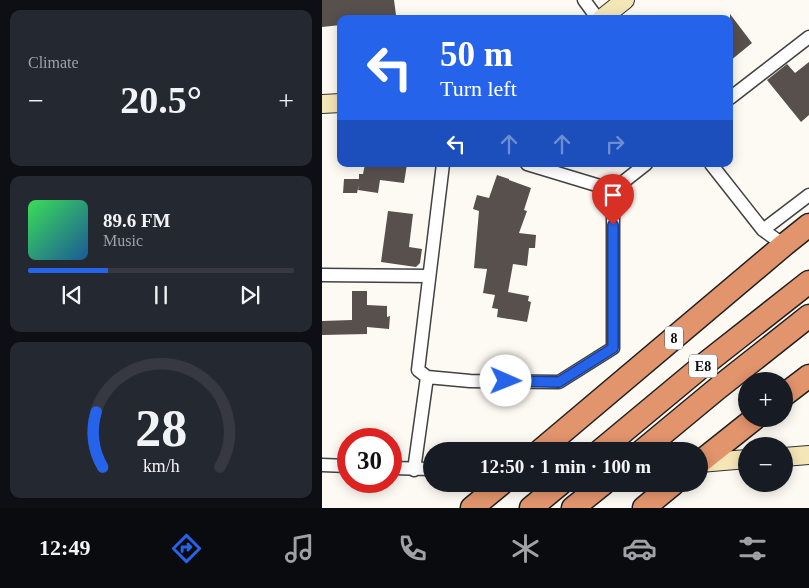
<!DOCTYPE html>
<meta charset="utf-8">
<style>
:root{--surface:#171b24;--page:#242831;--text:#f1f3f6;--muted:#9ea1a6;--line:#363941;--accent:#2563eb}
body{margin:0;font-family:"Times New Roman",serif;background:var(--page);color:var(--text);height:100vh;display:flex;flex-direction:column;font-size:19px;white-space:nowrap}
*{box-sizing:border-box;margin:0}
p{font-size:16px;color:var(--muted)}
.icon{flex:none;width:28px;height:28px;fill:none;stroke:currentColor;stroke-width:2;stroke-linecap:round;stroke-linejoin:round}
.map{position:relative;flex:1;overflow:hidden}
.side{display:flex;flex-direction:column;gap:10px;padding:10px;background:#0d0f14;width:322px}
.side>*{flex:none}
.hud{position:absolute;left:15px;top:15px;width:396px;height:152px;border-radius:10px;box-shadow:0 2px 12px #0003;background:#2563eb;color:#fff;overflow:hidden}
.controls{position:absolute;left:416px;top:372px;display:grid;gap:10px}
.controls a{display:grid;place-items:center;width:55px;height:55px;border-radius:50%;background:var(--surface);box-shadow:0 2px 12px #0003;font-size:25px}
.speed{position:absolute;left:15px;top:428px;display:flex;gap:10px;font-size:25px;font-weight:700;text-align:center}
.speed>*{display:grid;place-content:center;width:65px;height:65px;border-radius:50%;background:var(--surface);box-shadow:0 2px 12px #0003;line-height:1}
.speed .limit{border:8px solid #d22;background:#fff;color:#111}
.pin{position:absolute;display:grid;place-items:center;width:42px;height:42px;color:#fff;margin:-51px -21px;border-radius:50% 50% 50% 0;rotate:-45deg;box-shadow:0 0 5px #0007}
.pin .icon{rotate:45deg}
.me{position:absolute;width:55px;margin:-28px;rotate:91deg;stroke-linejoin:round;filter:drop-shadow(0 0 4px #0008)}
.turn{display:flex;align-items:center;gap:18px;height:105px;padding:0 20px;font-size:22px}
.turn .icon{width:65px;height:65px;stroke-width:2.5}
.turn b{display:block;font-size:35px;line-height:42px}
.lanes{display:flex;align-items:center;height:48px;padding:0 20px;background:#0003;justify-content:center;gap:25px;direction:ltr}
.lanes .off{opacity:.35}
.big{font-size:38px;font-weight:800;line-height:1.1}
.side .card{flex:1;display:flex;flex-direction:column;justify-content:center;gap:8px;min-width:0;padding:0 18px;border-radius:10px;background:var(--page)}
.side .dial{align-items:center;gap:0}
.dial svg{height:130px;overflow:visible;fill:none;stroke:var(--line);stroke-width:7;stroke-linecap:round;text-anchor:middle}
.dial text{fill:var(--text);stroke:none}
.song{display:flex;align-items:center;gap:15px}
.cover{width:60px;height:60px;border-radius:8px;background:linear-gradient(135deg,hsl(130 70% 55%),hsl(210 70% 35%))}
.played{height:5px;border-radius:2px;background:linear-gradient(90deg,var(--accent) 30%,var(--line) 30%)}
.keys{display:flex;justify-content:space-around;direction:ltr}
.heat{display:flex;justify-content:space-between;align-items:center;font-size:28px;direction:ltr}
.trip{position:absolute;left:101px;top:442px;width:285px;height:50px;border-radius:25px;background:var(--surface);box-shadow:0 2px 12px #0003;font-weight:800;line-height:50px;text-align:center}
.tabs{display:flex;height:80px;justify-content:space-around;align-items:center;background:#090b0e;color:var(--muted)}
.tabs .icon{width:35px;height:35px}
.tabs .current{color:var(--accent)}
.tabs b{font-size:22px;color:var(--text)}
main{display:flex;flex:1;min-height:0}
.map>svg:first-child{display:block}
.building{fill:#57504d}
.lines{fill:none;stroke-linecap:round;stroke-linejoin:round}
.street-casing{stroke:#424242;stroke-width:15}
.secondary-casing{stroke:#313131;stroke-width:20}
.highway-casing{stroke:#202020;stroke-width:25}
.street{stroke:#fff;stroke-width:12}
.secondary{stroke:#f5e6b7;stroke-width:18}
.highway{stroke:#e2946c;stroke-width:22}
.route-casing{stroke:#184099;stroke-width:12}
.route{stroke:#2563eb;stroke-width:9}
.labels{text-anchor:middle;dominant-baseline:central;stroke-width:5;stroke-linejoin:round;paint-order:stroke}
.shield{fill:#fff;stroke:#575757;stroke-width:1}
.shield-label{font-size:14px;font-weight:bold;fill:#0f0f0f}
</style>
<main>
<section class="side">
<div class="card"><p>Climate</p>
<div class="heat"><a>−</a><b class="big">20.5°</b><a>+</a></div>
</div>
<div class="card">
<div class="song"><i class="cover"></i><div><b>89.6 FM</b><p>Music</p></div></div>
<div class="played"></div>
<div class="keys"><svg class="icon" aria-label="previous" viewBox="0 0 24 24"><path d="M18 5L8 12l10 7zM5 5v14"/></svg><svg class="icon" aria-label="pause" viewBox="0 0 24 24"><path d="M8 5v14M16 5v14"/></svg><svg class="icon" aria-label="next" viewBox="0 0 24 24"><path d="M6 5l10 7-10 7zM19 5v14"/></svg></div>
</div>
<div class="card dial"><svg viewBox="0 0 100 80">
<path d="M14 69A42 42 0 1 1 86 69"/>
<path d="M14 69A42 42 0 0 1 10 35" stroke="#2563eb"/>
<text x="50" y="56" font-size="32" font-weight="700">28</text>
<text x="50" y="72" font-size="11">km/h</text>
</svg></div>
</section>
<div class="map">
<svg width="487" height="508" viewBox="0 0 487 508">
<rect width="100%" height="100%" fill="#fdfaf3"/>
<path class="building" d="M0,0H72L74,15L45,19H19V25L0,27Z
M408,14L430,43L408,61Z
M487,62V115L479,122L445,80L465,64L473,73Z
M43,164H85L82,183L58,180L56,193L36,190L37,184L35,193H21L22,179H37V174H41Z
M175,175L187,179V180L209,188L202,210L205,211L197,233L214,235L213,248H207L205,266L191,264L186,292L207,296L206,301L209,302L205,322L175,317L176,309L170,308L173,295L161,293L165,269L152,268L157,211L151,209L155,195L167,198Z
M66,211L91,214L87,247L100,249L98,263L94,267L59,262Z
M30,291H45V305L65,306V317L68,316L67,329L45,327V334L0,335V321L30,320Z"/>
<g class="lines">
<defs>
<path id="street" d="M262,0L276,19
M408,98L487,37
M205,164L291,190
M389,164L441,230L462,245
M291,190L324,164
M441,230L487,195
M0,275L107,276
M105,377L96,370L121,164
M0,465L26,466
M69,468L110,469
M92,470L105,377L148,381L237,382L291,348V190"/>
<path id="secondary" d="M279,19L303,0
M0,104L19,103
M462,457L487,455
M378,463L425,459"/>
<path id="highway" d="M462,395L487,376
M218,451L462,245L487,225
M278,451L379,367L487,282
M320,451L396,388L487,316
M378,462L432,419
M150,508L179,484
M209,508L238,484
M251,508L281,484
M322,508L351,484"/>
</defs>
<use href="#street" class="street-casing"/>
<use href="#secondary" class="secondary-casing"/>
<use href="#highway" class="highway-casing"/>
<use href="#street" class="street"/>
<use href="#secondary" class="secondary"/>
<use href="#highway" class="highway"/>
</g>
<g class="lines">
<defs>
<path id="route" d="M184,381L237,382L291,348V225"/>
</defs>
<use href="#route" class="route-casing"/>
<use href="#route" class="route"/>
</g>
<g class="labels">
<g class="shield">
<rect x="343" y="326.5" width="18" height="23" rx="4"/>
<rect x="367" y="354.5" width="28" height="23" rx="4"/>
</g>
<g class="shield-label">
<text x="352" y="338">8</text>
<text x="381" y="366">E8</text>
</g>
</g>
</svg>
<div class="controls">
<a>+</a>
<a>−</a>
</div>
<div class="speed"><div class="limit">30</div></div>
<div class="pin" style="left:291px;top:225px;background:#d93025"><svg class="icon" aria-label="arrive" viewBox="0 0 24 24"><path d="M6 21V4h12l-3 4 3 4H6"/></svg></div>
<svg class="me" style="left:184px;top:381px" viewBox="-20 -20 40 40"><circle r="19" fill="#fff"/><path d="M0-13L10 11 0 6-10 11z" fill="#2563eb"/></svg>
<div class="trip">12:50 · 1 min · 100 m</div>
<div class="hud">
<div class="turn"><svg class="icon" aria-label="left" viewBox="0 0 24 24"><path d="M17 20v-9H6M10 6l-5 5 5 5"/></svg><div><b>50 m</b>Turn left</div></div>
<div class="lanes"><svg class="icon" aria-label="left" viewBox="0 0 24 24"><path d="M17 20v-9H6M10 6l-5 5 5 5"/></svg><svg class="icon off" aria-label="ahead" viewBox="0 0 24 24"><path d="M12 20V5M6 11l6-6 6 6"/></svg><svg class="icon off" aria-label="ahead" viewBox="0 0 24 24"><path d="M12 20V5M6 11l6-6 6 6"/></svg><svg class="icon off" aria-label="right" viewBox="0 0 24 24"><path d="M7 20v-9h11M14 6l5 5-5 5"/></svg></div>
</div>
</div>
</main>
<nav class="tabs">
<b>12:49</b>
<svg class="icon current" aria-label="directions" viewBox="0 0 24 24"><path d="M12 3l9 9-9 9-9-9zM9 14v-3h6M13 9l2 2-2 2"/></svg>
<svg class="icon" aria-label="music" viewBox="0 0 24 24"><path d="M9 18V5l10-2v13"/><circle cx="6" cy="18" r="3"/><circle cx="16" cy="16" r="3"/></svg>
<svg class="icon" aria-label="phone" viewBox="0 0 24 24"><path d="M5 4h4l2 5-3 2q2 4 5 5l2-3 5 2v4C11 20 4 13 5 4z"/></svg>
<svg class="icon" aria-label="climate" viewBox="0 0 24 24"><path d="M12 3v18M4 7l16 10M4 17L20 7"/></svg>
<svg class="icon" aria-label="car" viewBox="0 0 24 24"><path d="M5 17H2v-5l4-1 3-4h7l3 4 3 1v5h-3M9 17h6M6 11h13"/><circle cx="7" cy="17" r="2"/><circle cx="17" cy="17" r="2"/></svg>
<svg class="icon" aria-label="filters" viewBox="0 0 24 24"><path d="M4 7h16M4 17h16"/><circle cx="9" cy="7" r="2"/><circle cx="15" cy="17" r="2"/></svg>
</nav>
